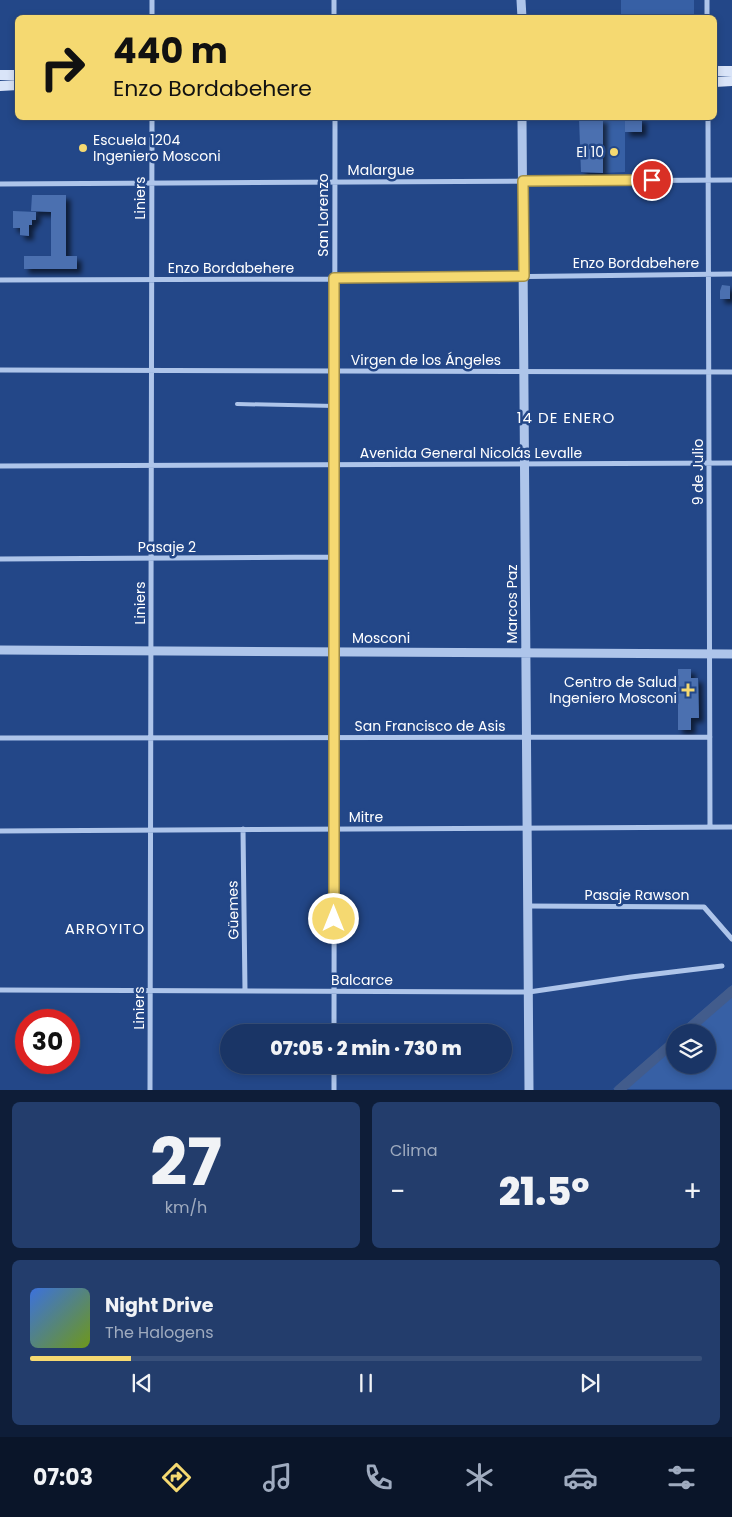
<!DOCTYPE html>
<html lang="es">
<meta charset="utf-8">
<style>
:root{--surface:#1a3566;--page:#233d6c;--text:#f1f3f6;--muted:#9fabbf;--line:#38507a;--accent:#f5d971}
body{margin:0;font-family:Poppins,sans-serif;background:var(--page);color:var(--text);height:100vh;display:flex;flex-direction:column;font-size:19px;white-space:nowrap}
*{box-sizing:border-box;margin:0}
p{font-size:16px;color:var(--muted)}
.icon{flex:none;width:28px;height:28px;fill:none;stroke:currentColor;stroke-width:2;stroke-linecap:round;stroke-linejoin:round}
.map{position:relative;height:1090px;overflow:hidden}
.sheet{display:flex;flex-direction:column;gap:12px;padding:12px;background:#0e1d38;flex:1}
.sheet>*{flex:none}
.hud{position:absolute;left:15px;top:15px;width:702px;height:105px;border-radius:8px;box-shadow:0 2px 8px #0003,0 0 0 1px var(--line);background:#f5d971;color:#111;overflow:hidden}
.controls{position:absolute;left:666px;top:1024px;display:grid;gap:10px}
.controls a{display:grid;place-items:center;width:50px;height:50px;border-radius:50%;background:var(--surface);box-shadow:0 2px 8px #0003,0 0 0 1px var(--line);font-size:25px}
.speed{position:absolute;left:15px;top:1009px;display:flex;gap:10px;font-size:25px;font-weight:700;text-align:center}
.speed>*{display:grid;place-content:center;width:65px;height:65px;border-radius:50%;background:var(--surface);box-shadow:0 2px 8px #0003,0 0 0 1px var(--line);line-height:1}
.speed .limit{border:8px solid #d22;background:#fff;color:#111}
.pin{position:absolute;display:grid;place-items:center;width:42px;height:42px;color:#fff;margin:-21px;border:2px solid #fff;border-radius:50%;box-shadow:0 1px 5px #0007}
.me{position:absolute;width:55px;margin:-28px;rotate:0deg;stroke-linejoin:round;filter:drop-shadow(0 0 4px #0008)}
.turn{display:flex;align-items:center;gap:18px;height:105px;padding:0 15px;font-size:22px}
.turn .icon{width:65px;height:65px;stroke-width:2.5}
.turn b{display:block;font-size:35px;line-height:42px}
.big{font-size:38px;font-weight:800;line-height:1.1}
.sheet .tile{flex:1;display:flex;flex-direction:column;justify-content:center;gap:8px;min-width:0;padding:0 18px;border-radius:8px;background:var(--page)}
.sheet .dial{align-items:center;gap:0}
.dial b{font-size:65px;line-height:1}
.song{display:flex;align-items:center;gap:15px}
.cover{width:60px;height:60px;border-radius:8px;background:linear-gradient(135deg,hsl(220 70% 55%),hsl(80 70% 35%))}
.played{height:5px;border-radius:2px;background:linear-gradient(90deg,var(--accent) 15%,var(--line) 15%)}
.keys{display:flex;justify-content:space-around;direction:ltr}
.heat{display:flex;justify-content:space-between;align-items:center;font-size:28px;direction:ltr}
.sheet .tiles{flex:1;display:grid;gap:12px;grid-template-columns:1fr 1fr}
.tile:last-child{grid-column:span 2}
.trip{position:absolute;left:220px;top:1024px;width:292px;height:50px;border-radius:25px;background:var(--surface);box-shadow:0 2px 8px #0003,0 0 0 1px var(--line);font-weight:800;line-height:50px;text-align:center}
.dock{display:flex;height:80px;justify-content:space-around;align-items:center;background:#0a1529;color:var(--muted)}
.dock .icon{width:35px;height:35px}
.dock .on{color:var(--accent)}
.dock b{font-size:22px;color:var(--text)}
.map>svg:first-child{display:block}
.green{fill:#3760a5}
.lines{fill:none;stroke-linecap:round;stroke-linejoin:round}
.canal{stroke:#425c8c;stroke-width:10}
.building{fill:#4b70b0;filter:url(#shadow)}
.service{stroke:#aec5ea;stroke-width:4}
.minor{stroke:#aec5ea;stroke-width:5}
.tertiary{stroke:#aec5ea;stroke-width:9}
.secondary{stroke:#d9e4f8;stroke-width:10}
.route-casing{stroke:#9f8d49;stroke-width:12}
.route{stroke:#f5d971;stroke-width:9}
.poi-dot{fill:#f5d971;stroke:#234788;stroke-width:2}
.labels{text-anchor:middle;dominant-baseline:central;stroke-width:5;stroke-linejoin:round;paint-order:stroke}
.poi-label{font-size:14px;fill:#fff;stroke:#234788;text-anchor:end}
.street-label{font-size:14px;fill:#fff;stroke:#234788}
.neighbourhood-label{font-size:15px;letter-spacing:1px;fill:#fff;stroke:#234788}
</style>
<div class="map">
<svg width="732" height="1090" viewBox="0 0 732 1090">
<defs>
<filter id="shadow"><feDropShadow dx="4.5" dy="4.5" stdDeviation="2.5" flood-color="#0009"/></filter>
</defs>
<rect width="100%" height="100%" fill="#234788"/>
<path class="green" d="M621,0H694V17H621Z
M603,118H625V172L603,173Z
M732,985V1089H613L675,1035V1065H708V1032H677Z"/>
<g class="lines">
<path class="canal" d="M685,1032L732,991
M619,1090L675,1041"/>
</g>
<path class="building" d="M579,118H603V173L581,172Z
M625,118H642V132H625Z
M32,195H66V256H77V269H24V256H51V212L31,211Z
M13,211L36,212V220H32V225H29V236L20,235V228H13Z
M722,285L730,286V299H720V291Z
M678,669H691V678H698L699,718H691V730H678Z"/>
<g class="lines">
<path class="service" d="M237,404L335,406"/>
<path class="minor" d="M334,0V18
M707,0V18
M152,18V0
M708,118L710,827
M0,184L732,180
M0,280L334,279L732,274
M0,370L732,372
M0,466L732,463
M0,559L335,557
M0,738L710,737
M243,829L245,991
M0,831L732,827
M528,906L704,907L732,939
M0,990L529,992L631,977L722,966
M334,1032L335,118
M334,1065V1090
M150,1090L152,118"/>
<path class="tertiary" d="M521,0L522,18
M522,118L529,1090
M0,650L732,654"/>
<path class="secondary" d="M715,71H732
M0,75H18
M715,82L732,81
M0,86L18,85"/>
</g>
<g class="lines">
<defs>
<path id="route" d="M334,919V278L524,276L523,181L652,180"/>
</defs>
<use href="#route" class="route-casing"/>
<use href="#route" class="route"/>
</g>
<g class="poi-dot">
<circle cx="83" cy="148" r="5"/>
<circle cx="614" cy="152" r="5"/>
<path d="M685.5 682.5h5v5h5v5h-5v5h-5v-5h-5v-5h5z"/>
</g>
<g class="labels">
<g class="poi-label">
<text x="93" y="140" text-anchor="start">Escuela 1204<tspan x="93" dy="16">Ingeniero Mosconi</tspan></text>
<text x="604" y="152">El 10</text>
<text x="677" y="682">Centro de Salud<tspan x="677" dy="16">Ingeniero Mosconi</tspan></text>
</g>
<g class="street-label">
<text x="381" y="170">Malargue</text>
<text transform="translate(140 198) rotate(-90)">Liniers</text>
<text transform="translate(323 215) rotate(-90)">San Lorenzo</text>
<text x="636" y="263">Enzo Bordabehere</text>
<text x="231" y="268">Enzo Bordabehere</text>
<text x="426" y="360">Virgen de los Ángeles</text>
<text x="471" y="453">Avenida General Nicolás Levalle</text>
<text transform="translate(698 472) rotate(-90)">9 de Julio</text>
<text x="167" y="547">Pasaje 2</text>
<text transform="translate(140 603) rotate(-90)">Liniers</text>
<text transform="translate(512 604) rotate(-90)">Marcos Paz</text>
<text x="381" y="638">Mosconi</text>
<text x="430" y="726">San Francisco de Asis</text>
<text x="366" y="817">Mitre</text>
<text x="637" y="895">Pasaje Rawson</text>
<text transform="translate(233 910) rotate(-91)">Güemes</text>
<text x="362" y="980">Balcarce</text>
<text transform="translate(139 1008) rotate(-90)">Liniers</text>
</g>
<g class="neighbourhood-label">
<text x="566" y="417">14 DE ENERO</text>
<text x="105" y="928">ARROYITO</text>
</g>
</g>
</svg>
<div class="controls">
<a><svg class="icon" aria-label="layers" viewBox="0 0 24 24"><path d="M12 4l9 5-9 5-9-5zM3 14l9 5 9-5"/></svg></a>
</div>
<div class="speed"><div class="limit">30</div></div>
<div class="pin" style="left:652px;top:180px;background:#d93025"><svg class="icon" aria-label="arrive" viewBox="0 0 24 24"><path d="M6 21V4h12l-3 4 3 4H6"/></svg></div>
<svg class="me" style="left:334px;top:919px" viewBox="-20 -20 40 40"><circle r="17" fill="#f5d971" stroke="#fff" stroke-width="3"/><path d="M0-11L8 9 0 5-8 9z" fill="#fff"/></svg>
<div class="trip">07:05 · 2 min · 730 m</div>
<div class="hud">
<div class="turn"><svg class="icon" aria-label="right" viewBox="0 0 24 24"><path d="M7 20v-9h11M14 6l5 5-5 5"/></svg><div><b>440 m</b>Enzo Bordabehere</div></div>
</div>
</div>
<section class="sheet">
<div class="tiles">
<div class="tile dial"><b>27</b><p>km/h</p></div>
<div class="tile"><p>Clima</p>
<div class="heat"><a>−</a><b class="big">21.5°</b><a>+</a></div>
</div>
<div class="tile">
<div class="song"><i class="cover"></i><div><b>Night Drive</b><p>The Halogens</p></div></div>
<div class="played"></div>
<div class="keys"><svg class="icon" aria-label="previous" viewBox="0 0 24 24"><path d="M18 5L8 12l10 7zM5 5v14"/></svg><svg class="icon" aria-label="pause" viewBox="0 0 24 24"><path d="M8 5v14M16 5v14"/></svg><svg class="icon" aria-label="next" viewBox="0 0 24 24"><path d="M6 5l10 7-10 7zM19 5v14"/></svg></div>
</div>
</div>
</section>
<nav class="dock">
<b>07:03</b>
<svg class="icon on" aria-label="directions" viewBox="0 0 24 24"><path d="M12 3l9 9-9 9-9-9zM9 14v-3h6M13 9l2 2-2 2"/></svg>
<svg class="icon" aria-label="music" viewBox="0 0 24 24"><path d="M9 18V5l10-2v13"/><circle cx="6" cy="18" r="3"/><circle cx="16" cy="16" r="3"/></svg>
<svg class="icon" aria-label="phone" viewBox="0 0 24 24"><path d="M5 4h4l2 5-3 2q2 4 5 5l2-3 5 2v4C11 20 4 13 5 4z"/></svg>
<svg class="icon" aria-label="climate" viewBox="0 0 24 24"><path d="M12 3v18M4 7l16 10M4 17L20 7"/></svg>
<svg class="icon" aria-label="car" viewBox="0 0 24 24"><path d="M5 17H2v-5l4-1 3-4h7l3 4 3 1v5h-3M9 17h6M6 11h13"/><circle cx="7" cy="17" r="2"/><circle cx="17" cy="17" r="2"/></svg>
<svg class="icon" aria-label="filters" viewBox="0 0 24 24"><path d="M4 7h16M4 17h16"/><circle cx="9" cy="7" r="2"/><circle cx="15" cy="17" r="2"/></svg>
</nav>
